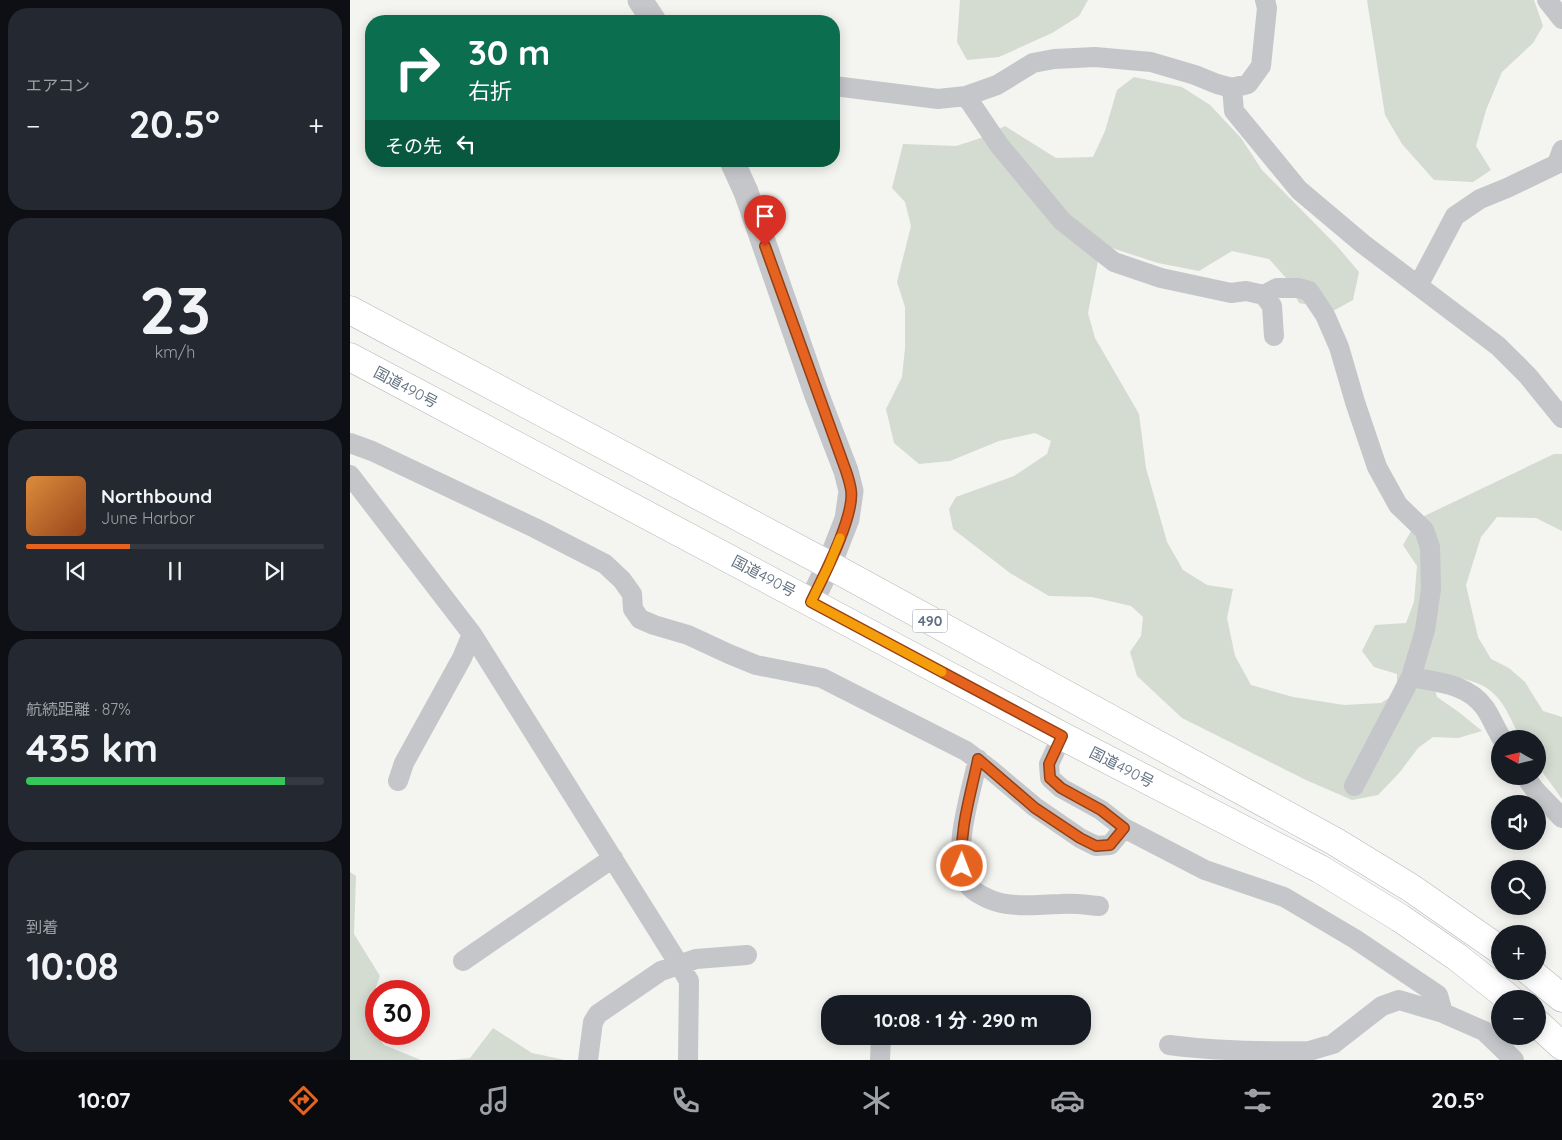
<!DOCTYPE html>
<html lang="ja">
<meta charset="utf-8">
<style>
:root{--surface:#171b24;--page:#242831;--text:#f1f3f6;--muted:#9ea1a6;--line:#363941;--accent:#e5631f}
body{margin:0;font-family:Quicksand,"Noto Sans JP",sans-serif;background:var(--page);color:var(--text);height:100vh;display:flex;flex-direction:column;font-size:19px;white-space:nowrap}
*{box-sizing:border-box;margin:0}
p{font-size:16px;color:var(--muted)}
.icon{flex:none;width:28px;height:28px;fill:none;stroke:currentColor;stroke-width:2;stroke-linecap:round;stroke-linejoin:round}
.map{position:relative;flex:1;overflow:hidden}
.side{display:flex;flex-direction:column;gap:8px;padding:8px;background:#0d0f14;width:350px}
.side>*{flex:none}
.top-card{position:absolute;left:15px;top:15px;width:475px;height:152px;border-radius:20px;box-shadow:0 2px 12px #0003;background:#0b6e4f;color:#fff;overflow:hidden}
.needle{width:32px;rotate:278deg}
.tools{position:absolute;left:1141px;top:730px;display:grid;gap:10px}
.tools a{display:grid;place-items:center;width:55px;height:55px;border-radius:50%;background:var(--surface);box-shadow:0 2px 12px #0003;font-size:25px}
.speed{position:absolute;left:15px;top:980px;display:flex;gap:10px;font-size:25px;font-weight:700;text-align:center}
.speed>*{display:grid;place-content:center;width:65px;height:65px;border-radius:50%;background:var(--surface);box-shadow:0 2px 12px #0003;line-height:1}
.speed .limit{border:8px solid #d22;background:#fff;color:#111}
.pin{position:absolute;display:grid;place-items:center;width:42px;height:42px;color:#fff;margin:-51px -21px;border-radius:50% 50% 50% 0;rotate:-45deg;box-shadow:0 0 5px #0007}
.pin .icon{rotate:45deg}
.me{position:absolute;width:55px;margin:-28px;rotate:1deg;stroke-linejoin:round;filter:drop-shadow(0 0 4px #0008)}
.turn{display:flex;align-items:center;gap:18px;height:105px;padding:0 20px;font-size:22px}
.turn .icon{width:65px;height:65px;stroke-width:2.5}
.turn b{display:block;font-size:35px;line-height:42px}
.then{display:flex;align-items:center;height:48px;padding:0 20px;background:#0003;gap:10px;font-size:19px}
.big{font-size:38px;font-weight:700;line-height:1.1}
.side .tile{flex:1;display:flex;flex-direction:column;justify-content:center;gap:8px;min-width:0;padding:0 18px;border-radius:20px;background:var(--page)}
.side .dial{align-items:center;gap:0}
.dial b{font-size:65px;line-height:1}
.song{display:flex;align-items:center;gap:15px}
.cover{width:60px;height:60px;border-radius:8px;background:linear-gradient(135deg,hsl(30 70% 55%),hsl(20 70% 35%))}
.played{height:5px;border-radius:2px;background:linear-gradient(90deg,var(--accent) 35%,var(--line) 35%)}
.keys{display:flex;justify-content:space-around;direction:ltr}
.heat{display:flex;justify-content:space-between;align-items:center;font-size:28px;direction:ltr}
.charge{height:8px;border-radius:4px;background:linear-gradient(90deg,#34c759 87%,var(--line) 0)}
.trip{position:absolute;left:471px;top:995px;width:270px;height:50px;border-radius:20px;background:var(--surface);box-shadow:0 2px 12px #0003;font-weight:700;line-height:50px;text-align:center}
.tab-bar{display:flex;height:80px;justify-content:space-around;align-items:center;background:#090b0e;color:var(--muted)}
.tab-bar .icon{width:35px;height:35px}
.tab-bar .current{color:var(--accent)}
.tab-bar b{font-size:22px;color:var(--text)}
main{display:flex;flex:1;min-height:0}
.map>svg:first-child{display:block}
.green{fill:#d4dbd1}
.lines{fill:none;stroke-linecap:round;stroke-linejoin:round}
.trunk-casing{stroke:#b4b6ba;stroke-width:29}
.minor{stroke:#c4c6ca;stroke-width:20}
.tertiary{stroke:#c4c6ca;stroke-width:25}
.trunk{stroke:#fff;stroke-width:28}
.route-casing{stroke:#954014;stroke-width:12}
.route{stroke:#e5631f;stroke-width:9}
.slow{stroke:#f59e0b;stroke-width:9}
.labels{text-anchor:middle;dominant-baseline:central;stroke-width:5;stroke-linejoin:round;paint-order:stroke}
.shield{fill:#fff;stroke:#919ba7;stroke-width:1}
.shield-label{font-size:14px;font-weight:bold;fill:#627081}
.street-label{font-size:15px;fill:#627081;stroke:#fff}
</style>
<main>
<section class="side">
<div class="tile"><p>エアコン</p>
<div class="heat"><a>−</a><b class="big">20.5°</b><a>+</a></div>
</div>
<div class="tile dial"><b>23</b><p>km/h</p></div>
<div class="tile">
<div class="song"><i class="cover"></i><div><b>Northbound</b><p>June Harbor</p></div></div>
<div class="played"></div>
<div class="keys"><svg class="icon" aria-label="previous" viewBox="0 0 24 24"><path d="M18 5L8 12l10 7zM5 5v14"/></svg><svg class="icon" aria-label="pause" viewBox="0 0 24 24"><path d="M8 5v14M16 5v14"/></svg><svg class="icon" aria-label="next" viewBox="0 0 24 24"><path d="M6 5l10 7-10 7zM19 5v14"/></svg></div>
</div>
<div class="tile"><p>航続距離 · 87%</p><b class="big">435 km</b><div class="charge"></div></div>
<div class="tile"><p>到着</p><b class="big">10:08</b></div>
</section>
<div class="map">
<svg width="1212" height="1060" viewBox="0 0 1212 1060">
<rect width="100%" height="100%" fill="#f4f4f0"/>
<path class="green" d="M610,0H738L729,16L702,33L649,57L617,60L607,42Z
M1017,0H1184L1193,26L1183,43L1152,72L1136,110L1126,146L1141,170L1123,182L1084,180L1052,144L1035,115Z
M784,77L832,87L860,105L891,138L912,170L987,246L1009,272L1003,300L985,310L949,303L936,278L919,259L882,251L849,271L808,263L762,248L748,261L738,313L745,338L789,414L796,468L817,542L833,570L857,585L883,589L877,618L885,656L901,685L943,697L994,705L1031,703L1047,693V674L1024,667L1012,651L1025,625L1056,623L1064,602L1067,566L1053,545L1068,519L1204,454H1212V531L1186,518L1147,517L1131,537L1116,585L1128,637L1141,659L1159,668L1175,682L1193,711L1212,717V799L1188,766V739H1171C1164,727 1156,706 1147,697C1131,678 1103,677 1081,675L1087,697L1110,713L1132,731L1108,738L1083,737L1068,748L1050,772L1028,795L1002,800L956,780L832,718L787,676L780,652L791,636L793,617L781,606L742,597L699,596L660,573L603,529L599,509L606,497L664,476L697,454L701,441L685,433L649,441L600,461L569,464L544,443L536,409L552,377L555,348V307L547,282L561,226L555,202L542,188L553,144L606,146L634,137L655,126L706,158L743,157L755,131L767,90Z
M0,872L6,876L4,934L30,976L16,1015L34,1045L71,1060H0Z
M143,1028L182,1053L215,1060H102L120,1058Z"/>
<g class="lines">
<defs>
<path id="trunk" d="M0,310L479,565L984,841L1061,888L1150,950
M0,357L712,736L970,869L1050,918L1107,957L1160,999
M1179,971L1212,998
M1188,1024L1212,1046"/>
</defs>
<use href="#trunk" class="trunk-casing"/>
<path class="minor" d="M1197,0L1212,19
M484,86L588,99L616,96L647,85L683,63L704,59L745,57L801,62L845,75L867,84L882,88L898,84L911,66L917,8L915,0
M882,88L884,111L949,190L1013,244L1148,346L1178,376L1212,418
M616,96L649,145L712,221L764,262L811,278L881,293L896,291L914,295L922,306L924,336
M1068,286L1105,216L1130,199L1157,188L1207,164L1212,150
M914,295L927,288H948L959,291L975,315L989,347L1005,402L1027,467L1048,505L1074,530L1080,547L1081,589L1075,630L1061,677L1004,786
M0,443L22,451L185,528L255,564L272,580L282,594L283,609L290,619L304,625L338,635L379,654L406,665L472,678L616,751L641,770L685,807L730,838L746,846L760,845L774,828
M0,475L122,634L330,966L339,981L338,1060
M1061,677C1087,682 1118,684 1135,708C1141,717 1146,729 1152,739
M712,736L699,764L700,778L711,788L751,810L774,828L855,870L934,897L1005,939L1088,995L1093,1013
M628,759C621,793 601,851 617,883C623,894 646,903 657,904C675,907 693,904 711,904C724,903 737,905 749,906
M1175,776L1185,790L1212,818
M48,781L54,763L112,658L122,634
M113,961L263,858
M819,1045C866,1051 912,1052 959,1051
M238,1060L243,1022L248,1014L311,971L346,959L397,955
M530,1060L531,1036
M943,1060L959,1051L983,1044L1032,1006L1049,1000L1093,1013L1134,1031L1164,1060"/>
<path class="tertiary" d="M290,0L304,21
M382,161L396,192L466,393L496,471L501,491L497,519L479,565L461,602"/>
<use href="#trunk" class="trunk"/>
</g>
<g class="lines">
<defs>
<path id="route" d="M415,246L496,471C498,477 500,483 501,490C505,516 473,577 461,602L712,736L699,764L700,778L711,788L751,810L774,828L760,845L746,846L730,838L685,808L628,759C621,794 609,830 612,866"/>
</defs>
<use href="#route" class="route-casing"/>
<use href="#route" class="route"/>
<path class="slow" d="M490,538L479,565L461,602L592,672"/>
</g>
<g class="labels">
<rect class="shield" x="562.5" y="609.5" width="35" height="23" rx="4"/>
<g class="shield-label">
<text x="580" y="621">490</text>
</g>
<g class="street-label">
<text transform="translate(56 387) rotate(28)">国道490号</text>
<text transform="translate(414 576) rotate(28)">国道490号</text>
<text transform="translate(772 767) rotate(27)">国道490号</text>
</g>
</g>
</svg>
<div class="tools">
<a><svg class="needle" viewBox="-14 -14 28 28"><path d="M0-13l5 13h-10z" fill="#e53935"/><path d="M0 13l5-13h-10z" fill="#9ea1a6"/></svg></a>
<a><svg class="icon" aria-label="sound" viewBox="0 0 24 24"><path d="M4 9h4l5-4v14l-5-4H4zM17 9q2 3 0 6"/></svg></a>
<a><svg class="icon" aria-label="search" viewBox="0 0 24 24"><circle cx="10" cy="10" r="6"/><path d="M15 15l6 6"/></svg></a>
<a>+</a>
<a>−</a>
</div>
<div class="speed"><div class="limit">30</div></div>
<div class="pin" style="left:415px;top:246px;background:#d93025"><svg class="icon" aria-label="arrive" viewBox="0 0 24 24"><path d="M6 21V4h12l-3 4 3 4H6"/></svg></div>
<svg class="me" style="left:612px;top:866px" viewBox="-20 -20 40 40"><circle r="17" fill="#e5631f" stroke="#fff" stroke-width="3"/><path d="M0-11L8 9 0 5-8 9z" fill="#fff"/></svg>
<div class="trip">10:08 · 1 分 · 290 m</div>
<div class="top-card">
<div class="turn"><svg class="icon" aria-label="right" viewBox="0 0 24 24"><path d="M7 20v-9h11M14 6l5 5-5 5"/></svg><div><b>30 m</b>右折</div></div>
<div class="then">その先<svg class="icon" aria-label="left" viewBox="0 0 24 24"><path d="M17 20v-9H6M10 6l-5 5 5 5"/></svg></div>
</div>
</div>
</main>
<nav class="tab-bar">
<b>10:07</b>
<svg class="icon current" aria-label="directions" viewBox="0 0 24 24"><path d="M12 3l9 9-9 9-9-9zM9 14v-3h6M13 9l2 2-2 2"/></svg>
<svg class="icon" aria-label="music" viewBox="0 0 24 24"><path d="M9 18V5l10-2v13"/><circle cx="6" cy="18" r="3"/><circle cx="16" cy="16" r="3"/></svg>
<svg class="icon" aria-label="phone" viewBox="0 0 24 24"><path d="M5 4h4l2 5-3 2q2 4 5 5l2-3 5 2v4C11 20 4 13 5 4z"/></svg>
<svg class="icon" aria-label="climate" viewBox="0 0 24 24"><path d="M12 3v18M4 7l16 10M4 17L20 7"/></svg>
<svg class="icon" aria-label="car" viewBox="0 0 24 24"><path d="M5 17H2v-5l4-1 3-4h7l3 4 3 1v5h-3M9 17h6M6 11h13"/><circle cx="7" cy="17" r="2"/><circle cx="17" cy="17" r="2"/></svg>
<svg class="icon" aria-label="filters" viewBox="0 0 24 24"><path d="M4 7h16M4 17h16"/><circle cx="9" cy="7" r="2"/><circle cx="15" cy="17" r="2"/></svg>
<b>20.5°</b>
</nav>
